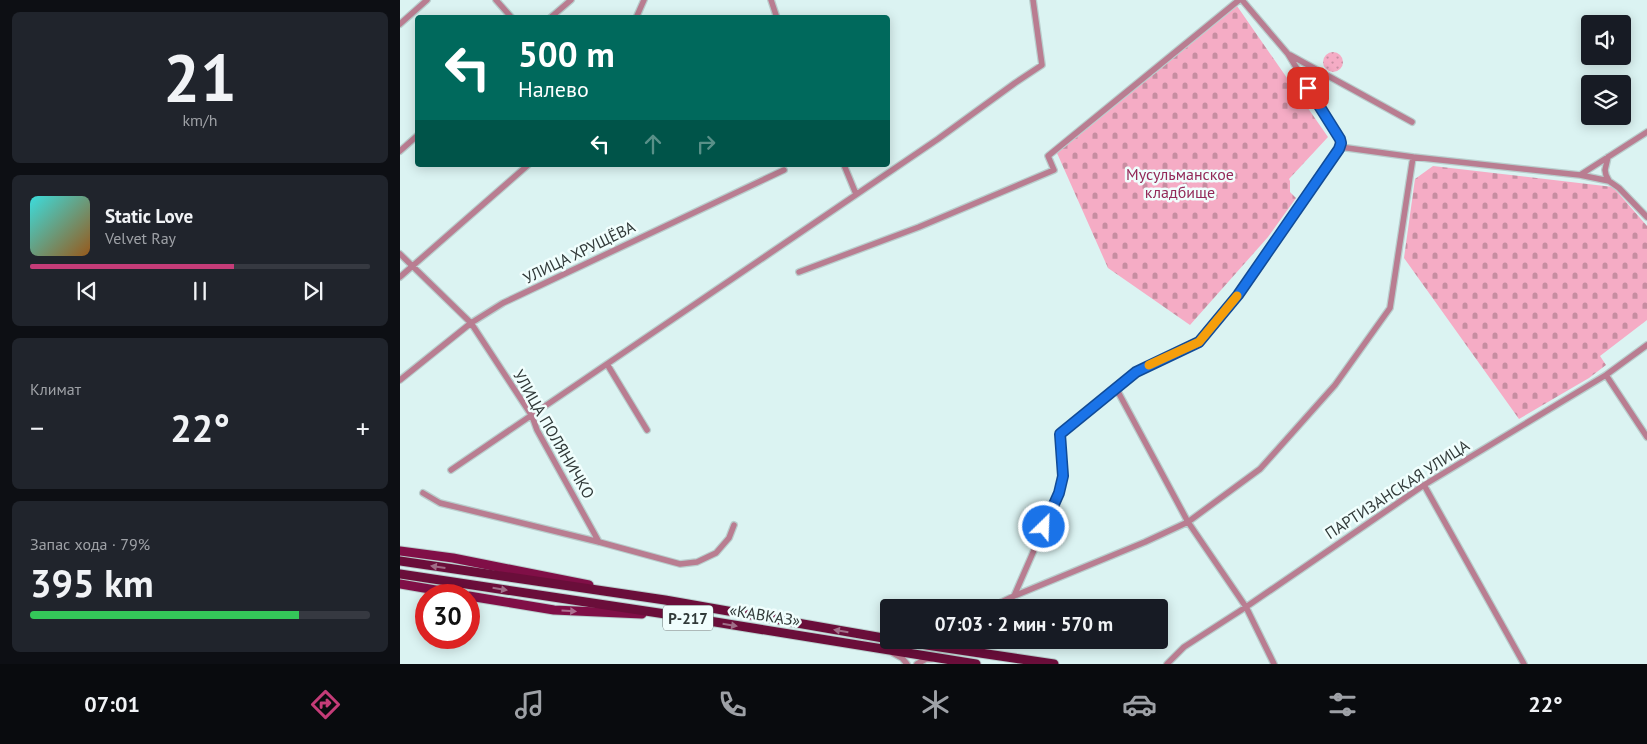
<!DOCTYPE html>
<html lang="ru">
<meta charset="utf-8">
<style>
:root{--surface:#171b24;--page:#20242c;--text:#f1f3f6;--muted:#9ea1a6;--line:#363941;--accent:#c53c78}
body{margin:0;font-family:"PT Sans",sans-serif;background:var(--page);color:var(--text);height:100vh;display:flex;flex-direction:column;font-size:19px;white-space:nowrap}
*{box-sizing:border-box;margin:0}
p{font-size:16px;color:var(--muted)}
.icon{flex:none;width:28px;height:28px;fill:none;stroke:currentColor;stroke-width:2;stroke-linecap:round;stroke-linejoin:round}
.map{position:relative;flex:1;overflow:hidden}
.side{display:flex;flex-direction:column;gap:12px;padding:12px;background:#0d0f14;width:400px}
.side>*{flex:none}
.banner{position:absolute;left:15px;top:15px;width:475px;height:152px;border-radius:5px;box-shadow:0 2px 12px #0003;background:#00695c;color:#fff;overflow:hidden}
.controls{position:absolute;left:1181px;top:15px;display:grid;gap:10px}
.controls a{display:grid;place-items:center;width:50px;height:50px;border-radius:5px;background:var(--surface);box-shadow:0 2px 12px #0003;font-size:25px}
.speed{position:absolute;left:15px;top:584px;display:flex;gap:10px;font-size:25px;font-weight:700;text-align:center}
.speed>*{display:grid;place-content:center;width:65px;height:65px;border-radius:50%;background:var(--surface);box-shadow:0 2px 12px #0003;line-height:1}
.speed .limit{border:8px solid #d22;background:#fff;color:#111}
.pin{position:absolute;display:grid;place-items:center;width:42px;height:42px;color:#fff;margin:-21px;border-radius:10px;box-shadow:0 2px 8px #0006}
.me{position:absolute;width:55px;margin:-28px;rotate:24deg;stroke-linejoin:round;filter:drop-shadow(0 0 4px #0008)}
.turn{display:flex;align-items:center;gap:18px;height:105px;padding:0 20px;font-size:22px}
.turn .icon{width:65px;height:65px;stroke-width:2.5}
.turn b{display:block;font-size:35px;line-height:42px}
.lanes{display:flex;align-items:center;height:48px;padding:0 20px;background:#0003;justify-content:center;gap:25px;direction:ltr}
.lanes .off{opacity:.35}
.big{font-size:38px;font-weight:600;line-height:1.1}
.side .card{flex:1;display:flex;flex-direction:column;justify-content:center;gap:8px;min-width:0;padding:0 18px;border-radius:8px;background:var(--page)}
.side .dial{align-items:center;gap:0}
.dial b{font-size:65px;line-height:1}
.song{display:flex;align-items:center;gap:15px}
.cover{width:60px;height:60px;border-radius:8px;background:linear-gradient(135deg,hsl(180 70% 55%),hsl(30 70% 35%))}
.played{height:5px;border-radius:2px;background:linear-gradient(90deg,var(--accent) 60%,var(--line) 60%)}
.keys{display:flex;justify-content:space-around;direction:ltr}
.heat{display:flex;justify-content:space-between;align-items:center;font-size:28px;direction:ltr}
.charge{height:8px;border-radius:4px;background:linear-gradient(90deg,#34c759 79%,var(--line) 0)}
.trip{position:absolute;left:480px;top:599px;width:288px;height:50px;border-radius:5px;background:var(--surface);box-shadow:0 2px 12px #0003;font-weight:600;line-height:50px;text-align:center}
.tabs{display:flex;height:80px;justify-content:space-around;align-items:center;background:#090b0e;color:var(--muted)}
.tabs .icon{width:35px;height:35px}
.tabs .selected{color:var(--accent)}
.tabs b{font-size:22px;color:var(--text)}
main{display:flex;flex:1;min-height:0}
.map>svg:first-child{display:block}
.grass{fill:url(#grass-dots)}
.cemetery{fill:url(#cemetery-stones)}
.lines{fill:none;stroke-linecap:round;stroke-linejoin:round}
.minor-casing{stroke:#b9cecd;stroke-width:8}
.primary-casing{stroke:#b9cecd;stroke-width:11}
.trunk-casing{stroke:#b9cecd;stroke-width:11}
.minor{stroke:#b97d91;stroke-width:5.5}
.primary{stroke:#800f47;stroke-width:9}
.trunk{stroke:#6a0e3a;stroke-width:9}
.oneway{fill:#a06e88}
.oneway2{fill:#ad6f90}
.route-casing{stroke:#114b97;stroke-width:12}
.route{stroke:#1a73e8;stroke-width:9}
.slow{stroke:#f59e0b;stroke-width:9}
.labels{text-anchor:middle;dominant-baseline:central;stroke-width:5;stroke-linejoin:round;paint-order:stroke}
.shield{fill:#f0fefd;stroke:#6a7574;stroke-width:1}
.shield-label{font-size:15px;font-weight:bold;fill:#313a39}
.park-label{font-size:16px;fill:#932958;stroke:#f0fefd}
.street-label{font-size:16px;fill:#313a39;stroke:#f0fefd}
</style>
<main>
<section class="side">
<div class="card dial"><b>21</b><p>km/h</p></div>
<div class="card">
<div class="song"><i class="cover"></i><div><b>Static Love</b><p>Velvet Ray</p></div></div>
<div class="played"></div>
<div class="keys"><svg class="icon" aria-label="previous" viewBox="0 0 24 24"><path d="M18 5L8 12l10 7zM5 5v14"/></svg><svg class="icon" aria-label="pause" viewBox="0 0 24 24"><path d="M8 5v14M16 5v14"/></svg><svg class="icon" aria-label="next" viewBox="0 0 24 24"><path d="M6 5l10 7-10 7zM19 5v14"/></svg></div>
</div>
<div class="card"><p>Климат</p>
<div class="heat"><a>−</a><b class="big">22°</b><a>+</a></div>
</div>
<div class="card"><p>Запас хода · 79%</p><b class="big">395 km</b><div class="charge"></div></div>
</section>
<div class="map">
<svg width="1247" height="664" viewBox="0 0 1247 664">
<defs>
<pattern id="grass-dots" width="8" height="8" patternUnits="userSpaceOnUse" patternTransform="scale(1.25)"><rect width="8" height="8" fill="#f5acc5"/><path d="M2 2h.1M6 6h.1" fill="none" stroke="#c78da1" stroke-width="1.8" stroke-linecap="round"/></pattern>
<pattern id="cemetery-stones" width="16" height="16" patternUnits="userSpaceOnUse" patternTransform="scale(1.25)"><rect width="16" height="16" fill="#f5acc5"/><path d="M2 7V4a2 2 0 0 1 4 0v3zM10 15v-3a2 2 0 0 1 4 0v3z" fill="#c78da1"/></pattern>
</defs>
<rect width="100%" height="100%" fill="#dbf3f2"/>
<path class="grass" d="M923 62a10 10 0 1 1 20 0a10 10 0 1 1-20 0Z"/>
<path class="cemetery" d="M837,6L928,137L889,179L890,181V192L896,198L868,237L790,325L708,268L657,153Z
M1033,166L1213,187L1247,226V320L1200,356L1206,365L1189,378L1119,419L1004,258L1015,179Z"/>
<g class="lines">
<defs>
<path id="minor" d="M96,0L112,18
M371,0L377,18
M150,18L171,0
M236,18L244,0
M0,24L27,0
M890,55L1012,122
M940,147L1013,157L1180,175L1247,132
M0,151L18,135
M1208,157L1205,170L1206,175L1209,181L1219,188L1247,217
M444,165L456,194
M1180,175L1209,181
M0,254L71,323L132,416L137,430L199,542
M399,272L519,227L654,170L648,156L839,0
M0,277L128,165
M207,364L247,430
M1206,375L1247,437
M0,380L71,323L103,303L384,170
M716,388L788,522L846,607L874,664
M51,470L538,139L615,83L642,65L633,0
M1024,485L1124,664
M23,493L40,503L199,542L280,564L297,562L316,553L329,538L334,525
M614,596L659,493L663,476L660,435L736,372L799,342L838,295L940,147V139L888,54L842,0
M589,608L614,596L745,542L788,522L860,469L935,385L990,308L1013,157
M493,653L502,658L507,664
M517,664L526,659H531
M767,664L784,647L846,607L1024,485L1206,375L1247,345"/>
<path id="primary" d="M0,551L53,558L189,585
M0,584L65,595
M69,596L154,610L242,614"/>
<path id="trunk" d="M0,561L265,600L489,639
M0,574L272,615L576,664
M493,640L654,664"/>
</defs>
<use href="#minor" class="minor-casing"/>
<use href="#primary" class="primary-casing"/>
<use href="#trunk" class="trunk-casing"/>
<use href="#minor" class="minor"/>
<use href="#primary" class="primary"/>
<use href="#trunk" class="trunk"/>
</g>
<defs><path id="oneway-solid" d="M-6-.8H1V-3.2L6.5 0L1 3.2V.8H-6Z" transform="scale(1.25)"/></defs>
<g class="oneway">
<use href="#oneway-solid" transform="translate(38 567) rotate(-172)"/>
<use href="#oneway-solid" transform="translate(100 589) rotate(9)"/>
<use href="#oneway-solid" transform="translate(330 625) rotate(9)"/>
<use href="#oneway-solid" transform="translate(441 631) rotate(-170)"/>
</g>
<use class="oneway2" href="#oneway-solid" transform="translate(169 611) rotate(3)"/>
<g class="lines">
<defs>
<path id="route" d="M644,527L659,493L663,476L660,434L736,372L799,342L838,295L939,149L941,143L940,139L908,88"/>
</defs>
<use href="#route" class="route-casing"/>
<use href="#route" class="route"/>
<path class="slow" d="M749,365L799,342L837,296"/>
</g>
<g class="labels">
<rect class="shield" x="263" y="605.5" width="50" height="25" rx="4"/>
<g class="shield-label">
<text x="288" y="618">Р-217</text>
</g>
<g class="park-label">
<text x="780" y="174">Мусульманское<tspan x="780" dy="18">кладбище</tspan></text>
</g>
<g class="street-label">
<text transform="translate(179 252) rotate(-26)">УЛИЦА ХРУЩЁВА</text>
<text transform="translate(154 434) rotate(60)">УЛИЦА ПОЛЯНИЧКО</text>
<text transform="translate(997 489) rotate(-33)">ПАРТИЗАНСКАЯ УЛИЦА</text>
<text transform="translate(365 615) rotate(9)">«КАВКАЗ»</text>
</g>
</g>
</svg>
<div class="controls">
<a><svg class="icon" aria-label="sound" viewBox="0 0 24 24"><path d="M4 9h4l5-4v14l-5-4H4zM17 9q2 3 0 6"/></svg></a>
<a><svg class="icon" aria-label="layers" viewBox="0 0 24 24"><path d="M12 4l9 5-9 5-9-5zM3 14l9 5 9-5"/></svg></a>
</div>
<div class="speed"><div class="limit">30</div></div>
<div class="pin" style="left:908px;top:88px;background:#d93025"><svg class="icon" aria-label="arrive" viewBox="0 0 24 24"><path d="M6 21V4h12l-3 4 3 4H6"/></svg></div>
<svg class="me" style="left:644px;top:527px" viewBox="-20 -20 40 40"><circle r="17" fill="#1a73e8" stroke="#fff" stroke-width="3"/><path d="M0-11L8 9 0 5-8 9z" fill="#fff"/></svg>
<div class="trip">07:03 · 2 мин · 570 m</div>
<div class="banner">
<div class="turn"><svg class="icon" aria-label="left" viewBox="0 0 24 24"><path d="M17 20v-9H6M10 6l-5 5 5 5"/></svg><div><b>500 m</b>Налево</div></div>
<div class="lanes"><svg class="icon" aria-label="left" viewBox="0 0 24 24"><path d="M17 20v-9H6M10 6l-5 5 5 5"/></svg><svg class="icon off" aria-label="ahead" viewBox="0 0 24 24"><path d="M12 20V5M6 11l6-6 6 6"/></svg><svg class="icon off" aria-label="right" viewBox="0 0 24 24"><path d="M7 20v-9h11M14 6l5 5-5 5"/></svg></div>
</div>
</div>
</main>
<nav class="tabs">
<b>07:01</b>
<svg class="icon selected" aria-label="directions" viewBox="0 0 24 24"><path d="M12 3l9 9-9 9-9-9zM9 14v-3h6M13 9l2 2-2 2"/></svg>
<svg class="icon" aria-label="music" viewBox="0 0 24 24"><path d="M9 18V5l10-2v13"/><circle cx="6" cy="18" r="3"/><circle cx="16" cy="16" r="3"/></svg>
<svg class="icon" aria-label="phone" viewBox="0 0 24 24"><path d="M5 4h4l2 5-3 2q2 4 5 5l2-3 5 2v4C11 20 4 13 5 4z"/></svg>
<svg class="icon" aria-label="climate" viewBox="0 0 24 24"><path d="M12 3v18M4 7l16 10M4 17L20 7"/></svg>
<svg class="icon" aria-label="car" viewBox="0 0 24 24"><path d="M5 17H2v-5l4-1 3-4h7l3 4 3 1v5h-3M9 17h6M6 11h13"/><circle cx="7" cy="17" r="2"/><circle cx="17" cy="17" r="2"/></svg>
<svg class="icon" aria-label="filters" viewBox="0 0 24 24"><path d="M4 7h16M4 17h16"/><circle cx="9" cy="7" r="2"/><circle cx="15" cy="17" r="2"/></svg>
<b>22°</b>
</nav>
